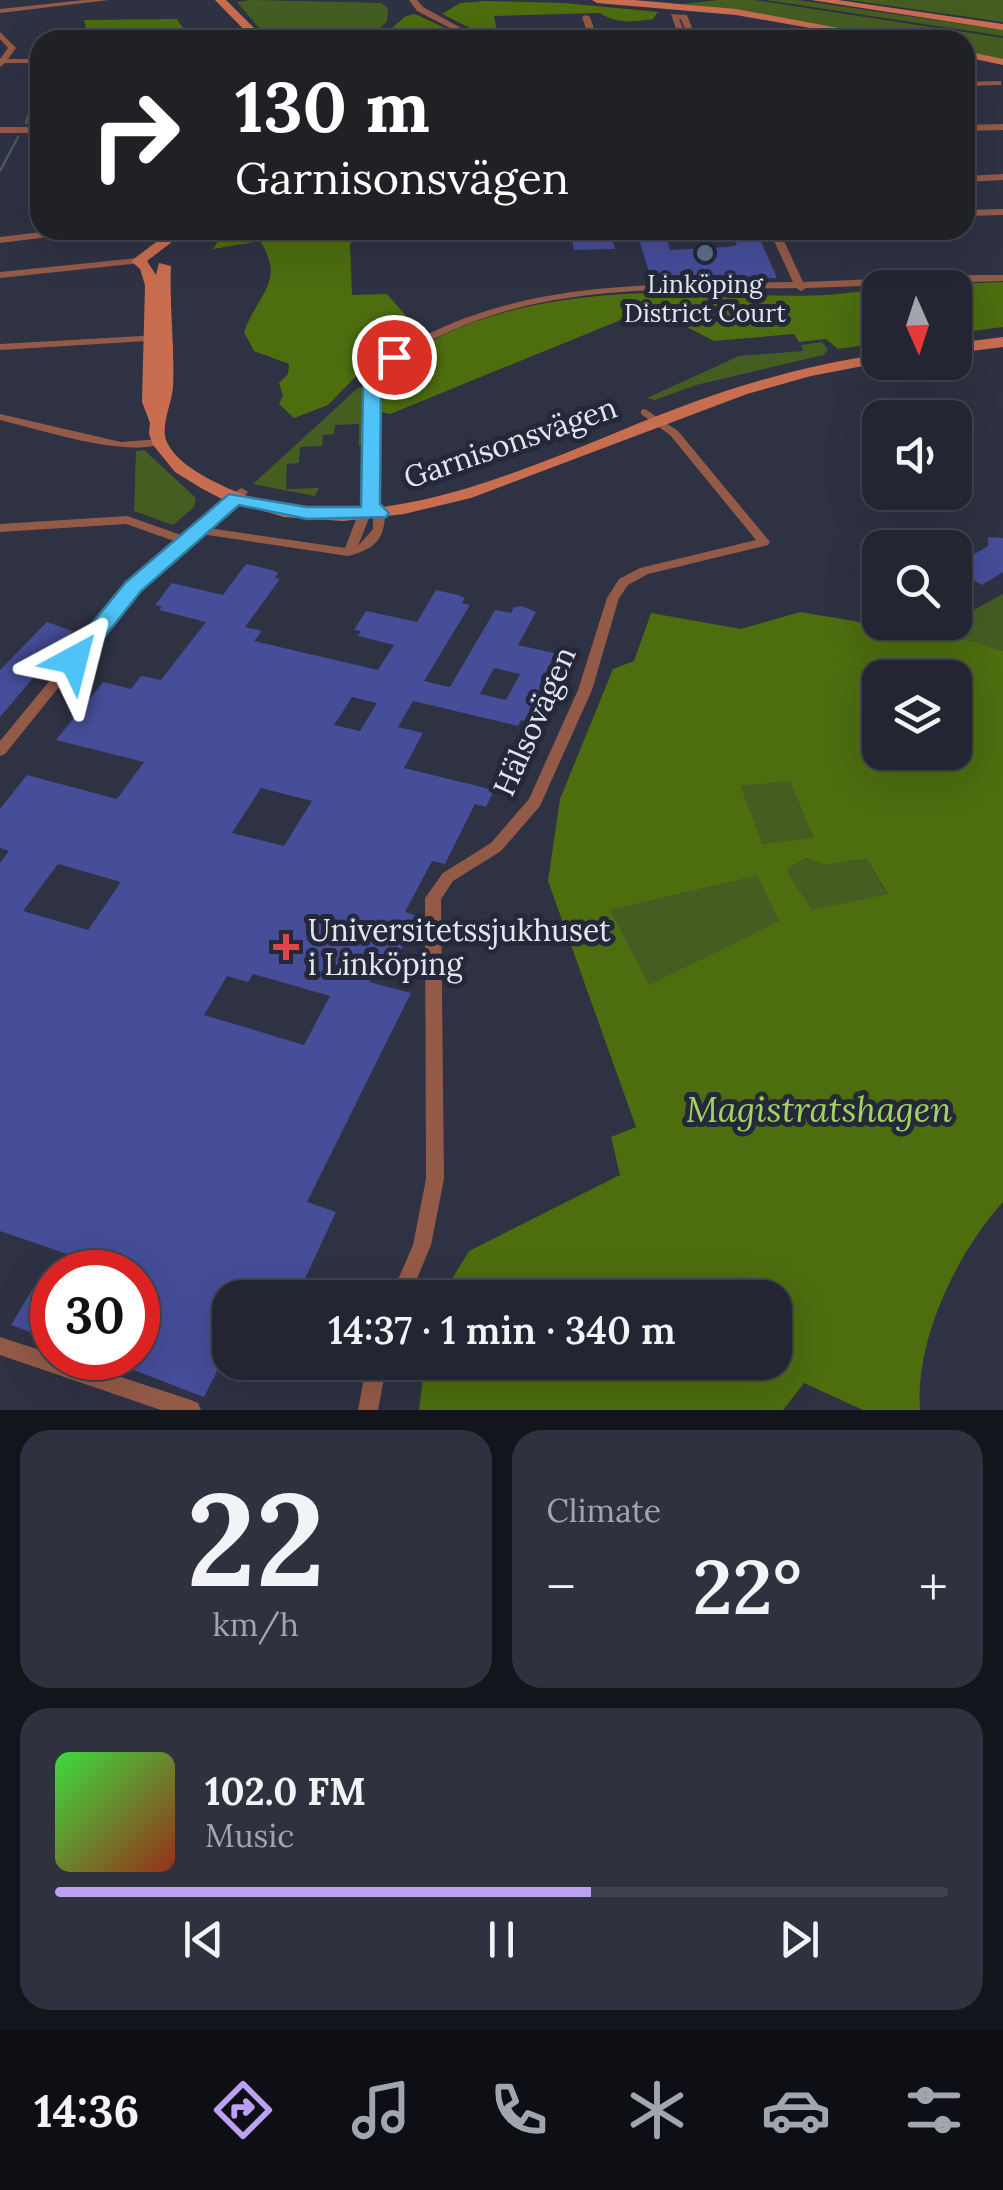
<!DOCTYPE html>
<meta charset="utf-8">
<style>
:root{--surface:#232632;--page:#2f323e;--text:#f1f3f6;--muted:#a3a5ac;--line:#40434d;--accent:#bca0f2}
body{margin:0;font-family:Lora,serif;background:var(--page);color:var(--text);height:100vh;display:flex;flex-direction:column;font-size:38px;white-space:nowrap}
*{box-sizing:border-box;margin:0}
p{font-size:32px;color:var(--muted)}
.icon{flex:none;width:55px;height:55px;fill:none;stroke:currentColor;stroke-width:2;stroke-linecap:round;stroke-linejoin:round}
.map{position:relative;height:1410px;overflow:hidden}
.side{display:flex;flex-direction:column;gap:20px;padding:20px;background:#13151c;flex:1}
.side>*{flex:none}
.guide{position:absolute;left:30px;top:30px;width:945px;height:210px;border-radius:30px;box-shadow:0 10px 40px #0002,0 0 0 2px var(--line);background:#202124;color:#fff;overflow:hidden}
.needle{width:65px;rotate:177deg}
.buttons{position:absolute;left:862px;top:270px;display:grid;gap:20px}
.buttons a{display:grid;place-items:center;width:110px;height:110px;border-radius:20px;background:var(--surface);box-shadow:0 10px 40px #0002,0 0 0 2px var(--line);font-size:50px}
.speed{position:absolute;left:30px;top:1250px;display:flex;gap:20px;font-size:50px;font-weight:700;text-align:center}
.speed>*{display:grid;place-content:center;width:130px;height:130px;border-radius:50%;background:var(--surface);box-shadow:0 10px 40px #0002,0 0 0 2px var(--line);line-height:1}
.speed .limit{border:15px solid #d22;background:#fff;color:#111}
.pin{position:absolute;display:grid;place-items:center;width:85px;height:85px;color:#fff;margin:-42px;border:5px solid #fff;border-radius:50%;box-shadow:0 2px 10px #0007}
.me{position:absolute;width:110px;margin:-55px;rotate:38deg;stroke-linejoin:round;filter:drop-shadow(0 0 8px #0008)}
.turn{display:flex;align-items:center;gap:35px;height:210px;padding:0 40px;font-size:45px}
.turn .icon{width:130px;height:130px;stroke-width:2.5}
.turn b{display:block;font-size:70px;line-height:85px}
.big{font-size:75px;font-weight:600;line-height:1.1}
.side .card{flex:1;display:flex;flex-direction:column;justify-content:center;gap:15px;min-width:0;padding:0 35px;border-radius:30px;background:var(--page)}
.side .dial{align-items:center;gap:0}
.dial b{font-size:130px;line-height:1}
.song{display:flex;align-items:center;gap:30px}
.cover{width:120px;height:120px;border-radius:15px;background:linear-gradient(135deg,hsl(120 70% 55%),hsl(10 70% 35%))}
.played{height:10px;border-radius:5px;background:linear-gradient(90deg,var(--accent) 60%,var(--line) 60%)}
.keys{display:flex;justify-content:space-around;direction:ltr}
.heat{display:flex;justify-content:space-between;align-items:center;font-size:55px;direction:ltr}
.side .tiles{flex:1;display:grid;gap:20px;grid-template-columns:1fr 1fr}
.card:last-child{grid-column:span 2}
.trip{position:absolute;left:212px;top:1280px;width:580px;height:100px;border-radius:30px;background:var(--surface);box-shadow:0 10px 40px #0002,0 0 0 2px var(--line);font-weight:600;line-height:100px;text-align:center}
.dock{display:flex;height:160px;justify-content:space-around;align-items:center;background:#0e0f14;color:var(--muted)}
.dock .icon{width:70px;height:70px}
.dock .current{color:var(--accent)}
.dock b{font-size:45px;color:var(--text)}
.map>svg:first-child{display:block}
.green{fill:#465d22}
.forest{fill:#4d6d0f;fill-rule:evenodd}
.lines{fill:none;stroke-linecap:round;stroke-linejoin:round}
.stream{stroke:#4c575f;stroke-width:2.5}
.building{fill:#464d99;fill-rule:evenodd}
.street{fill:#945a48;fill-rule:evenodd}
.secondary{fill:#c96d50;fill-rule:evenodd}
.route{fill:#4fc3f7;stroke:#337fa1;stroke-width:2.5}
.service-dot{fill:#5c6f8a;stroke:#252838;stroke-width:4}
.health-dot{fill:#e0444e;stroke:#252838;stroke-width:4}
.labels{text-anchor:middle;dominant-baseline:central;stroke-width:10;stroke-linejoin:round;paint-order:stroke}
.far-poi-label{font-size:25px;fill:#e4e7f2;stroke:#252838}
.street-label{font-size:30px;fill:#e4e7f2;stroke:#252838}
.poi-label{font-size:30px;fill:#e4e7f2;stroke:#252838;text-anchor:start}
.near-park-label{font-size:35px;font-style:italic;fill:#a4d260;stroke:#252838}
</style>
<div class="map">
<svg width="1003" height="1410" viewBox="0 0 1003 1410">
<rect width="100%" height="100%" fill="#2f3243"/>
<path class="green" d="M251,0L381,3L388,8L387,22L366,40H269L237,2Z
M718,0H754L1003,38V60L965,52V40C869,40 777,14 682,4Z
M766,0H798L1003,30V36Z
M849,0H1003V22Z
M822,342L828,350L823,355L696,385L655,400L647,398L739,356L803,351L801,345Z
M359,387L364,388V444L359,446V424L335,425L334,434L323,435L322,446L300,447L299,463L287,464L286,489L319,488L315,496L253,484Z
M144,450L196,498L194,507L173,525L134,511L136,451Z
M1003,594V651L972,641L929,634Z
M790,780L813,839L761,844L741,786Z
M806,858L826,865L866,859L888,895L812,911L788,873L789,868Z
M757,876L779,921L649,986L609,910Z"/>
<path class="forest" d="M485,1L564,3L658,12L653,19C633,22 617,24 600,13L494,16L497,33L482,34L442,14L460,3Z
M415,14L471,40H378L406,16Z
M177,19L187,34L79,40L87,34L84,20Z
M226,230H363L350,244L352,295L387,294L420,332L369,363L328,405L294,418L279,404L283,396L279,383L288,374L289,364L254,351L244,332C258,293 286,282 260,241L213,249Z
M1003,282V327L955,333V288L883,287Z
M880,288V343L838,349L826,339L799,342L794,334L714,341L650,308L390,414L381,412L386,377C455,301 607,290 704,293C763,295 821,300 880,288Z
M800,612L972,641L1003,651V1202C957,1253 915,1339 920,1410H863L804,1383L783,1410H419L425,1363L775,1362V1298L441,1297L469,1251L620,1175L611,1137L636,1127L548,881L560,799L613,669L634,661L651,613L741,629ZM880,678H955V752H880ZM790,781L813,838L762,844L741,786ZM806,858L826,865L866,859L888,894L812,910L788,873L789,868ZM757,876L779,921L649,985L610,910Z"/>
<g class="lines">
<path class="stream" d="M26,123L31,108L40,100
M0,171L18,137"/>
</g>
<path class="building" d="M636,230H664L670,250L728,247L737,245L730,230H756L777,278L652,281Z
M606,234L611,235L615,249L574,250L571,236Z
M988,537L1003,538V572L982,585L955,569V553L962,549L973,555L988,546Z
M246,564L272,570L278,573L275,578L280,579L245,627L262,631L254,641L378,670L394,645L358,636L361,631L354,630L366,611L417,622L436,590L458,595L465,598L462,603L470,605L424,681L450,687L495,610L511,613L514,607L522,606L536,612L518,645L572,657L564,672L556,670L529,722L521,720L518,726L413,701L398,727L423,733L404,768L494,790L486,807L475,804L445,864L432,861L405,912L418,916L395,961L381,957L369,982L411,993L307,1202L336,1212L296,1298H230V1345L204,1397L105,1359L138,1358V1272H67L76,1257L0,1231V863L9,851L0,848V809L27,775L117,799L144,762L56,740L103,682L131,689L141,676L161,680L206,622L159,610L162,607L155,605L172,583L223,595ZM494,668L520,674L506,700L480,694ZM352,697L377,703L360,731L334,725ZM261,788L312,801L284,846L232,833ZM58,864L121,882L88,930L23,911ZM253,974L330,996L304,1045L204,1015L227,976L248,982Z
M47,622L73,631L0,717V670Z
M43,1272L52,1276V1340L11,1325Z"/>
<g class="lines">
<path class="street" d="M84,0H109L0,13V9Z
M409,0H417L423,7L483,40H473L417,11Z
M671,14L687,15L697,40H689L681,19H679L688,40H680Z
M586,15L590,17L598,40H590L582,17Z
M0,32L16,48L8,59H40V63H5L0,67V59L8,48L0,39Z
M1001,81V85H998L965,86V82Z
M1003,124V130L965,131V125Z
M0,127H40V133H0Z
M1003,174V180L965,182V176Z
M1003,209V215L965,216V210Z
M58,230H86L81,233L0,243V237Z
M461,230H525L520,233H466Z
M769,230H779L803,282L977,275H1003V281L806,288L801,291L796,288C675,290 545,282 434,339C411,351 386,362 377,388V505L385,513C385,540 373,550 348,556L201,534L137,590L5,754L0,756V741L129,584L177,542L126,524L0,532V524L127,516L184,536L238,490L242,488L248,492L246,494L208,528L345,548L357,517L365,505L367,388C375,362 398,349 422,337C537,278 667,285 793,282ZM371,513L373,514V529L358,546Z
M138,258L143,261L141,263L0,278V272Z
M159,335L163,336V340L0,350V344Z
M645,409L678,431L770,542L768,545L648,574L628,585L619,598L592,690L540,806L501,851L453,881L441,899L444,1179L431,1245L409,1298H390L413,1245L426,1179L425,898L443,873L491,843L529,799L578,690L607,598L619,579L640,568L756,540L670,435L641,414V410Z
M0,414L121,442L159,439L165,442C130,460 39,429 0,420Z
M0,1337L52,1354V1358H63L191,1400L198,1403L201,1410H161L0,1355Z
M367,1362H387L378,1410H358Z"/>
<path class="secondary" d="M215,0H226L266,40H254Z
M592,0H634L736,9L903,40H878L736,15L597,3Z
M811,0H838L1003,24V30Z
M965,51L1003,59V65L965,57Z
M172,230L185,232L147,261L156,275L159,263L171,266C169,307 175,347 173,387C172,403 161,424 166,440C174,460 199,474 217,483C374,563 562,446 711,396C766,377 822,363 880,354V362H884L811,376L747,394L471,498L404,514L343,521L284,517L220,498L201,488L175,472L153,445L149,434L150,423L142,402L145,285L140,269L131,261Z
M1003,337V347L955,353V343Z"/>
</g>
<path class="route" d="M394,352L403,357L384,377L381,388L380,504L389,513L386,517L307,519L239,505L141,591L82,665H66L63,660L66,655L126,582L229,494L307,507H361L363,388L370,371Z"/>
<circle class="service-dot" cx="705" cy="253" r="10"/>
<path class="health-dot" d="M281 932h10v10h10v10h-10v10h-10v-10h-10v-10h10z"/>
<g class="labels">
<g class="far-poi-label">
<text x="705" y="284">Linköping<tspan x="705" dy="29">District Court</tspan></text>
</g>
<g class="street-label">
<text transform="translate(510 442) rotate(-19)">Garnisonsvägen</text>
<text transform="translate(534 721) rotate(-66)">Hälsovägen</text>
</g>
<g class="poi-label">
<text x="308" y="930">Universitetssjukhuset<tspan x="308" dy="34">i Linköping</tspan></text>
</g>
<g class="near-park-label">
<text x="819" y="1109">Magistratshagen</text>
</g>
</g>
</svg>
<div class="buttons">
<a><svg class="needle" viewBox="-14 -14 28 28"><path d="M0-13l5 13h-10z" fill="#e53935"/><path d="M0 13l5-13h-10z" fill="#a3a5ac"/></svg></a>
<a><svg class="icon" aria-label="sound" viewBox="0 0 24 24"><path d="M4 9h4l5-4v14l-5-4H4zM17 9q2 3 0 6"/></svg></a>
<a><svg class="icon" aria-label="search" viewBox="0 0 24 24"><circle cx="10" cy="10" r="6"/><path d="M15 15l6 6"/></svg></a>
<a><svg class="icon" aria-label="layers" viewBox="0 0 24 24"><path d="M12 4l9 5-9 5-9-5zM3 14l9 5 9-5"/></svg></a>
</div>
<div class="speed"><div class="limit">30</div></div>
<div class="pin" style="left:394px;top:357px;background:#d93025"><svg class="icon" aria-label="arrive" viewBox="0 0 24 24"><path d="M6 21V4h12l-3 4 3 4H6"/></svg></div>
<svg class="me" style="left:74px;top:660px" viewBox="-20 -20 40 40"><path d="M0-17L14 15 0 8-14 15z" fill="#4fc3f7" stroke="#fff" stroke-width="4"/></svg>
<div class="trip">14:37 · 1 min · 340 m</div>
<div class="guide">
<div class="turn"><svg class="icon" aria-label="right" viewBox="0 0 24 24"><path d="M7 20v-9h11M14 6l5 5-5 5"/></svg><div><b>130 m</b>Garnisonsvägen</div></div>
</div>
</div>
<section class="side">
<div class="tiles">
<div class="card dial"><b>22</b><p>km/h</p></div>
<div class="card"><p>Climate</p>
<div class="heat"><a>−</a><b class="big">22°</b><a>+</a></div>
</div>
<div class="card">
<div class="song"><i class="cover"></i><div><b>102.0 FM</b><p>Music</p></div></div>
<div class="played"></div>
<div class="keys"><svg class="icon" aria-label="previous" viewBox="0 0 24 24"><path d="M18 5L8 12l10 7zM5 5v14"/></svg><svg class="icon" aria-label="pause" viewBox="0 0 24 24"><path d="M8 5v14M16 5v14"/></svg><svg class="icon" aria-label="next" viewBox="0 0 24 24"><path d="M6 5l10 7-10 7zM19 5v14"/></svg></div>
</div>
</div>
</section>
<nav class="dock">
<b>14:36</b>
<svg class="icon current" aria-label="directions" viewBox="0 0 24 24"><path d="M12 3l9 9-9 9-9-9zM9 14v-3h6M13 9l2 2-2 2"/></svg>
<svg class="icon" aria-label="music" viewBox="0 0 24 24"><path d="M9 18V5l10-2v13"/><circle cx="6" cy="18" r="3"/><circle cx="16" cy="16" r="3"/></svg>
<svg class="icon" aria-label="phone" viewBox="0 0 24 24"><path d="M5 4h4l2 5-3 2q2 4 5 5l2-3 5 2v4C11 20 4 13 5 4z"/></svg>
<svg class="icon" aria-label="climate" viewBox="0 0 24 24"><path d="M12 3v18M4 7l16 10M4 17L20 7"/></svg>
<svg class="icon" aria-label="car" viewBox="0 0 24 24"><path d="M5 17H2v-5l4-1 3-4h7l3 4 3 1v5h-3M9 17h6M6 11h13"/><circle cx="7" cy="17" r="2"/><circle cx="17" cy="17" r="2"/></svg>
<svg class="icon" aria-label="filters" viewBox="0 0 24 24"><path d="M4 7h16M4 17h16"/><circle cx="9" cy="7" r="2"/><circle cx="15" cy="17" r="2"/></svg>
</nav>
